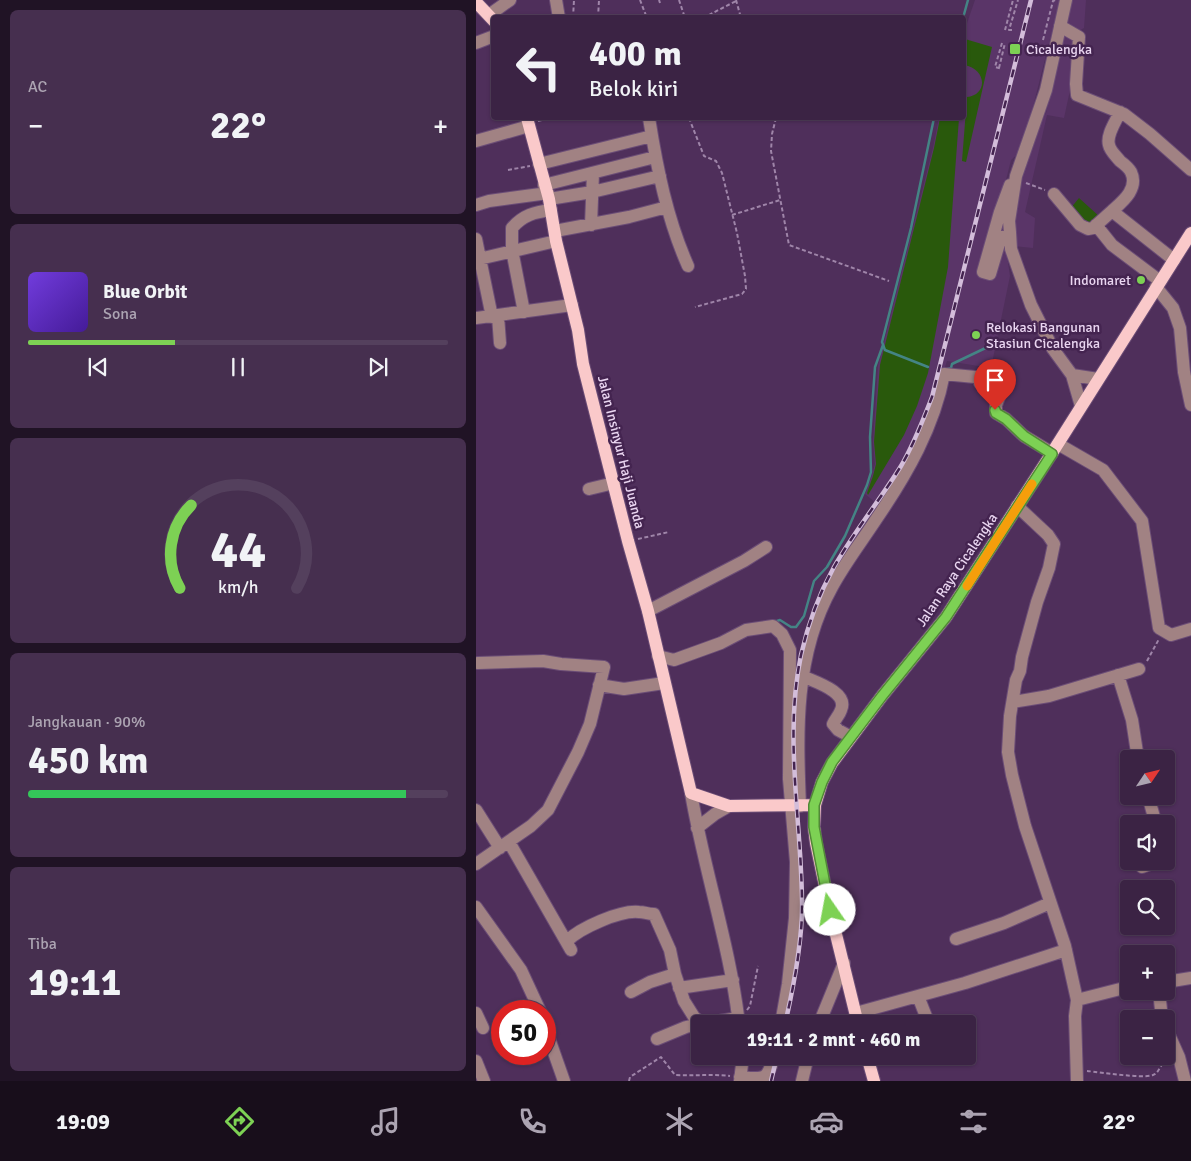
<!DOCTYPE html>
<html lang="id">
<meta charset="utf-8">
<style>
:root{--surface:#3b2344;--page:#462f4f;--text:#f1f3f6;--muted:#aca4b2;--line:#54405d;--accent:#7dd154}
body{margin:0;font-family:Signika,sans-serif;background:var(--page);color:var(--text);height:100vh;display:flex;flex-direction:column;font-size:19px;white-space:nowrap}
*{box-sizing:border-box;margin:0}
p{font-size:16px;color:var(--muted)}
.icon{flex:none;width:28px;height:28px;fill:none;stroke:currentColor;stroke-width:2;stroke-linecap:round;stroke-linejoin:round}
.map{position:relative;flex:1;overflow:hidden}
.sheet{display:flex;flex-direction:column;gap:10px;padding:10px;background:#201325;width:476px}
.sheet>*{flex:none}
.hud{position:absolute;left:15px;top:15px;width:475px;height:105px;border-radius:5px;box-shadow:0 1px 4px #0004,0 0 0 1px var(--line);background:#3b2344;color:var(--text);overflow:hidden}
.needle{width:32px;rotate:55deg}
.fabs{position:absolute;left:644px;top:750px;display:grid;gap:10px}
.fabs a{display:grid;place-items:center;width:55px;height:55px;border-radius:5px;background:var(--surface);box-shadow:0 1px 4px #0004,0 0 0 1px var(--line);font-size:25px}
.speed{position:absolute;left:15px;top:1000px;display:flex;gap:10px;font-size:25px;font-weight:700;text-align:center}
.speed>*{display:grid;place-content:center;width:65px;height:65px;border-radius:50%;background:var(--surface);box-shadow:0 1px 4px #0004,0 0 0 1px var(--line);line-height:1}
.speed .limit{border:8px solid #d22;background:#fff;color:#111}
.pin{position:absolute;display:grid;place-items:center;width:42px;height:42px;color:#fff;margin:-51px -21px;border-radius:50% 50% 50% 0;rotate:-45deg;box-shadow:0 0 5px #0007}
.pin .icon{rotate:45deg}
.me{position:absolute;width:55px;margin:-28px;rotate:348deg;stroke-linejoin:round;filter:drop-shadow(0 0 4px #0008)}
.turn{display:flex;align-items:center;gap:18px;height:105px;padding:0 15px;font-size:22px}
.turn .icon{width:65px;height:65px;stroke-width:2.5}
.turn b{display:block;font-size:35px;line-height:42px}
.big{font-size:38px;font-weight:800;line-height:1.1}
.sheet .widget{flex:1;display:flex;flex-direction:column;justify-content:center;gap:8px;min-width:0;padding:0 18px;border-radius:8px;background:var(--page)}
.sheet .dial{align-items:center;gap:0}
.dial svg{height:130px;overflow:visible;fill:none;stroke:var(--line);stroke-width:7;stroke-linecap:round;text-anchor:middle}
.dial text{fill:var(--text);stroke:none}
.song{display:flex;align-items:center;gap:15px}
.cover{width:60px;height:60px;border-radius:8px;background:linear-gradient(135deg,hsl(260 70% 55%),hsl(260 70% 35%))}
.played{height:5px;border-radius:2px;background:linear-gradient(90deg,var(--accent) 35%,var(--line) 35%)}
.keys{display:flex;justify-content:space-around;direction:ltr}
.heat{display:flex;justify-content:space-between;align-items:center;font-size:28px;direction:ltr}
.charge{height:8px;border-radius:4px;background:linear-gradient(90deg,#34c759 90%,var(--line) 0)}
.trip{position:absolute;left:215px;top:1015px;width:285px;height:50px;border-radius:5px;background:var(--surface);box-shadow:0 1px 4px #0004,0 0 0 1px var(--line);font-weight:800;line-height:50px;text-align:center}
.dock{display:flex;height:80px;justify-content:space-around;align-items:center;background:#180e1b;color:var(--muted)}
.dock .icon{width:35px;height:35px}
.dock .current{color:var(--accent)}
.dock b{font-size:22px;color:var(--text)}
main{display:flex;flex:1;min-height:0}
.map>svg:first-child{display:block}
.built{fill:#5a3568}
.green{fill:#29590c}
.lines{fill:none;stroke-linecap:round;stroke-linejoin:round}
.stream{stroke:#448485;stroke-width:2.5}
.minor-casing{stroke:#6b4d76;stroke-width:14}
.major-casing{stroke:#6b4d76;stroke-width:14}
.path{stroke:#9f85a9;stroke-width:2;stroke-dasharray:4 2.5;stroke-linecap:butt}
.minor{stroke:#a18283;stroke-width:12}
.major{stroke:#fac9ca;stroke-width:12}
.rail-casing{stroke:#d3bdda;stroke-width:4.5}
.rail{stroke:#442450;stroke-width:2.5;stroke-dasharray:8;stroke-linecap:butt}
.route-casing{stroke:#518837;stroke-width:12}
.route{stroke:#7dd154;stroke-width:9}
.slow{stroke:#f59e0b;stroke-width:9}
.poi-dot{fill:#7dd154;stroke:#442450;stroke-width:2}
.labels{text-anchor:middle;dominant-baseline:central;stroke-width:5;stroke-linejoin:round;paint-order:stroke}
.poi-label{font-size:14px;fill:#ead6f1;stroke:#442450;text-anchor:start}
.street-label{font-size:14px;fill:#ead6f1;stroke:#442450}
</style>
<main>
<section class="sheet">
<div class="widget"><p>AC</p>
<div class="heat"><a>−</a><b class="big">22°</b><a>+</a></div>
</div>
<div class="widget">
<div class="song"><i class="cover"></i><div><b>Blue Orbit</b><p>Sona</p></div></div>
<div class="played"></div>
<div class="keys"><svg class="icon" aria-label="previous" viewBox="0 0 24 24"><path d="M18 5L8 12l10 7zM5 5v14"/></svg><svg class="icon" aria-label="pause" viewBox="0 0 24 24"><path d="M8 5v14M16 5v14"/></svg><svg class="icon" aria-label="next" viewBox="0 0 24 24"><path d="M6 5l10 7-10 7zM19 5v14"/></svg></div>
</div>
<div class="widget dial"><svg viewBox="0 0 100 80">
<path d="M14 69A42 42 0 1 1 86 69"/>
<path d="M14 69A42 42 0 0 1 21 18" stroke="#7dd154"/>
<text x="50" y="56" font-size="32" font-weight="700">44</text>
<text x="50" y="72" font-size="11">km/h</text>
</svg></div>
<div class="widget"><p>Jangkauan · 90%</p><b class="big">450 km</b><div class="charge"></div></div>
<div class="widget"><p>Tiba</p><b class="big">19:11</b></div>
</section>
<div class="map">
<svg width="715" height="1081" viewBox="0 0 715 1081">
<rect width="100%" height="100%" fill="#4f2f5b"/>
<path class="built" d="M499,0H584L546,150L535,160L526,196L513,235L529,242L534,276L515,368L471,361L451,422L404,506L389,494L396,475L399,464L397,442L402,366L457,148L463,118H488V32Z
M596,0H610L608,28L601,32L596,81L588,118L571,115L549,212L559,218L557,248L538,246L536,232L541,199L553,152L562,128L570,113Z"/>
<path class="green" d="M489,39L516,47L490,162L486,161L491,97C512,95 511,69 488,65Z
M464,118H483L472,267L452,373L441,406L428,435L392,495L391,493L397,476L400,464L398,442L404,365L458,148Z
M603,198L624,217L614,227L594,209Z"/>
<g class="lines">
<path class="stream" d="M487,18L492,0
M452,367L409,350L406,342L435,228L458,118
M471,369L475,368L476,364L520,343
M298,622L304,620L315,627H320L328,616L338,581L351,567L369,536L391,485L395,472L394,437L399,367L407,345"/>
<defs>
<path id="minor" d="M80,0L83,18
M590,0L570,90L540,176L533,221L534,232L535,249L555,305L577,349L596,375L605,406
M13,15L34,0
M584,26L603,37L600,84L601,95L648,114L674,134L715,170
M0,43L18,36
M173,118C181,168 191,219 212,266
M0,141L53,126
M63,164L176,136
M68,185L179,157
M578,194L604,225L612,229L617,228L636,211L698,260
M73,199L116,192L184,176
M0,205L13,201L72,193
M636,211C646,202 663,189 655,172C653,168 648,164 644,161C641,157 634,151 633,145C630,135 640,121 644,112
M115,225L117,173
M620,225L636,245L684,281
M79,231L153,217L191,207
M534,235L525,237L514,274L507,272L524,212L534,185
M0,239L16,317
M3,259L80,241
M680,287L697,308L704,328L708,372L715,405
M48,312L36,250V228C47,215 59,212 75,210
M22,316L24,343
M0,318L96,305
M596,375L622,379
M582,444L627,470L666,521L683,628L695,635L715,629
M113,489L138,483
M541,506L572,535L578,544L573,568L561,602L546,657L544,671L540,680L534,716L532,752L536,775L549,826L589,946L601,1000L599,1016L601,1081
M172,611L268,561L290,547
M182,656L198,660L245,643L270,630L297,626L306,634L314,650L313,779L320,862L319,918L312,984L305,1024
M642,675L656,720L662,759
M326,676C339,682 373,692 365,710C363,716 359,719 357,724L362,730L375,737
M123,685L148,689L188,683
M537,702L573,696L663,669
M215,793C228,870 254,946 263,1024
M672,796L680,824
M324,806C321,732 318,655 356,587C369,563 386,541 401,518C431,474 458,427 468,374L499,377L503,378L504,383C512,384 520,385 525,392L520,405V413L530,419L548,436L576,453
M0,810L24,848
M221,828L239,814L253,806
M33,842L95,950
M0,864L55,826L72,810L102,752L114,724L128,667L85,664L67,661L2,663
M666,867L683,861
M0,907L45,970L64,1011
M480,939L528,923L574,903
M91,941C104,928 144,910 163,912C169,912 171,914 178,914L194,950L199,974L208,1001L218,1017L226,1023
M690,982L715,978
M203,988L257,980
M683,991L686,1019
M155,992L174,982L199,974
M442,996L453,1024
M601,1000L652,987
M0,1013L7,1028
M380,1013L489,983L590,950
M225,1024L262,1018
M343,1024L368,963
M69,1027L88,1081
M690,1028L703,1057L709,1081
M181,1039L210,1027L224,1024
M0,1061L8,1081
M264,1077C289,1079 291,1081 298,1056
M264,1081L267,1056
M326,1081L332,1056"/>
<path id="major" d="M0,2L18,21
M51,118L73,199L80,241L102,330L107,364L152,541L172,611L215,793L253,806L339,805
M382,1024L354,910L340,843L338,827L339,805L346,782L356,763L406,696L470,617L576,453L715,233
M391,1056L398,1081"/>
</defs>
<use href="#minor" class="minor-casing"/>
<use href="#major" class="major-casing"/>
<path class="path" d="M164,0L171,18
M183,0L184,3
M203,0L209,18
M260,0L265,18
M97,18L98,0
M122,18L123,0
M227,18L260,1
M529,30L537,0
M536,30H533L542,0
M567,40L577,1L579,0
M526,43L519,67L526,69
M523,68L529,43
M213,118L228,156L240,161L246,173L261,233L269,276L270,289L266,294L219,307
M300,118L296,134L295,151L313,245L413,281
M62,121L73,118
M32,170L54,166
M550,183L569,190
M256,215L304,200
M162,539L193,532
M671,661L683,639
M271,1010L274,1006L282,966
M611,1071C623,1072 667,1079 677,1075C684,1073 683,1063 693,1060
M153,1081L154,1077L185,1057L199,1075C218,1076 235,1074 254,1076"/>
<use href="#minor" class="minor"/>
<use href="#major" class="major"/>
<defs>
<path id="rail" d="M309,1024C318,985 327,940 326,900C325,818 308,736 325,655C332,624 343,594 358,567C378,532 404,500 425,466C438,444 447,420 456,397L555,0
M295,1081L301,1056"/>
</defs>
<use href="#rail" class="rail-casing"/>
<use href="#rail" class="rail"/>
</g>
<g class="lines">
<defs>
<path id="route" d="M354,910L338,827V805L346,782L356,762L406,696L470,617L576,454L548,436L530,419L520,413L519,410"/>
</defs>
<use href="#route" class="route-casing"/>
<use href="#route" class="route"/>
<path class="slow" d="M491,586L556,484"/>
</g>
<g class="poi-dot">
<rect x="533" y="43" width="12" height="12" rx="2.5"/>
<circle cx="665" cy="280" r="5"/>
<circle cx="500" cy="335" r="5"/>
</g>
<g class="labels">
<g class="poi-label">
<text x="550" y="49">Cicalengka</text>
<text x="655" y="280" text-anchor="end">Indomaret</text>
<text x="510" y="327">Relokasi Bangunan<tspan x="510" dy="16">Stasiun Cicalengka</tspan></text>
</g>
<g class="street-label">
<text transform="translate(145 452) rotate(76)">Jalan Insinyur Haji Juanda</text>
<text transform="translate(481 570) rotate(-56)">Jalan Raya Cicalengka</text>
</g>
</g>
</svg>
<div class="fabs">
<a><svg class="needle" viewBox="-14 -14 28 28"><path d="M0-13l5 13h-10z" fill="#e53935"/><path d="M0 13l5-13h-10z" fill="#aca4b2"/></svg></a>
<a><svg class="icon" aria-label="sound" viewBox="0 0 24 24"><path d="M4 9h4l5-4v14l-5-4H4zM17 9q2 3 0 6"/></svg></a>
<a><svg class="icon" aria-label="search" viewBox="0 0 24 24"><circle cx="10" cy="10" r="6"/><path d="M15 15l6 6"/></svg></a>
<a>+</a>
<a>−</a>
</div>
<div class="speed"><div class="limit">50</div></div>
<div class="pin" style="left:519px;top:410px;background:#d93025"><svg class="icon" aria-label="arrive" viewBox="0 0 24 24"><path d="M6 21V4h12l-3 4 3 4H6"/></svg></div>
<svg class="me" style="left:354px;top:910px" viewBox="-20 -20 40 40"><circle r="19" fill="#fff"/><path d="M0-13L10 11 0 6-10 11z" fill="#7dd154"/></svg>
<div class="trip">19:11 · 2 mnt · 460 m</div>
<div class="hud">
<div class="turn"><svg class="icon" aria-label="left" viewBox="0 0 24 24"><path d="M17 20v-9H6M10 6l-5 5 5 5"/></svg><div><b>400 m</b>Belok kiri</div></div>
</div>
</div>
</main>
<nav class="dock">
<b>19:09</b>
<svg class="icon current" aria-label="directions" viewBox="0 0 24 24"><path d="M12 3l9 9-9 9-9-9zM9 14v-3h6M13 9l2 2-2 2"/></svg>
<svg class="icon" aria-label="music" viewBox="0 0 24 24"><path d="M9 18V5l10-2v13"/><circle cx="6" cy="18" r="3"/><circle cx="16" cy="16" r="3"/></svg>
<svg class="icon" aria-label="phone" viewBox="0 0 24 24"><path d="M5 4h4l2 5-3 2q2 4 5 5l2-3 5 2v4C11 20 4 13 5 4z"/></svg>
<svg class="icon" aria-label="climate" viewBox="0 0 24 24"><path d="M12 3v18M4 7l16 10M4 17L20 7"/></svg>
<svg class="icon" aria-label="car" viewBox="0 0 24 24"><path d="M5 17H2v-5l4-1 3-4h7l3 4 3 1v5h-3M9 17h6M6 11h13"/><circle cx="7" cy="17" r="2"/><circle cx="17" cy="17" r="2"/></svg>
<svg class="icon" aria-label="filters" viewBox="0 0 24 24"><path d="M4 7h16M4 17h16"/><circle cx="9" cy="7" r="2"/><circle cx="15" cy="17" r="2"/></svg>
<b>22°</b>
</nav>
